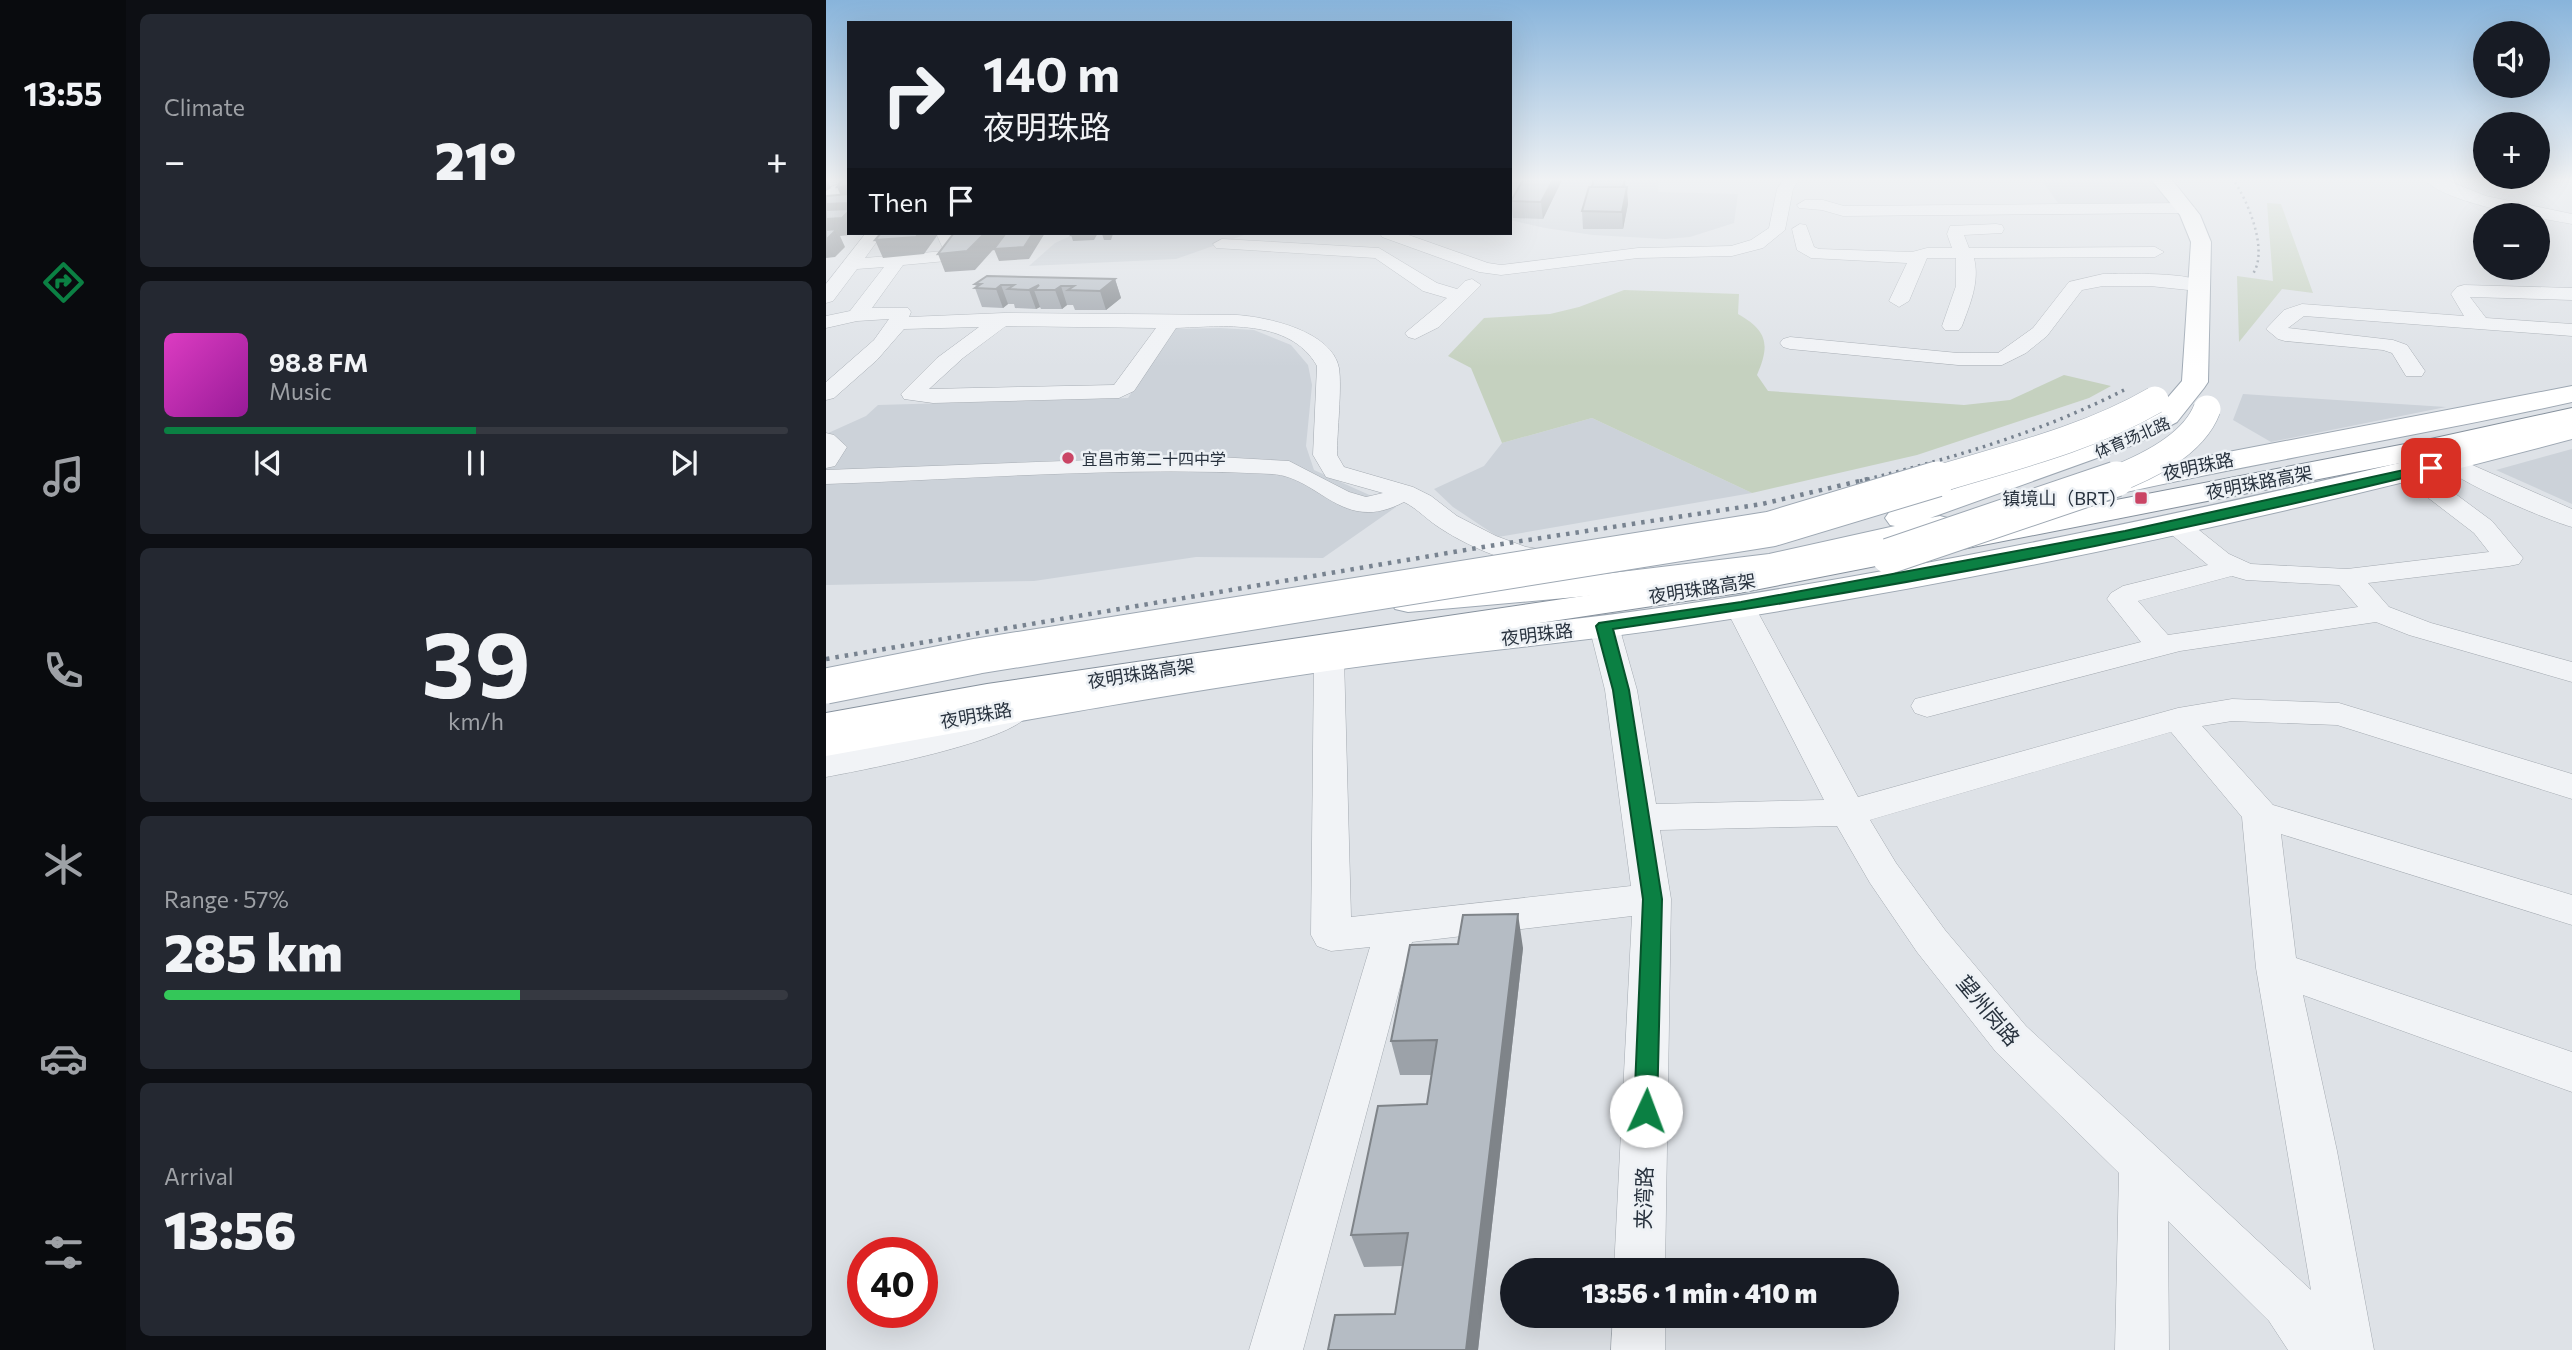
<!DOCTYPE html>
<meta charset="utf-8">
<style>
:root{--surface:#171b24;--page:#242831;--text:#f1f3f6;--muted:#9ea1a6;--line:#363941;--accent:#0b8043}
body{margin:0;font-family:Commissioner,"Noto Sans SC",sans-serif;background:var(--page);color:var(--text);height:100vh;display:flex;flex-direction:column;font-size:26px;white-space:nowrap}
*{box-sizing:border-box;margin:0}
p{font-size:23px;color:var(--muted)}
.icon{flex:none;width:38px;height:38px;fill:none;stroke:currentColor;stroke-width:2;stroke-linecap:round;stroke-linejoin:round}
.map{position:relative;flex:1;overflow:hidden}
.details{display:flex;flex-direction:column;gap:14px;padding:14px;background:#0d0f14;width:700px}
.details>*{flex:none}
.hud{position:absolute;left:21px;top:21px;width:665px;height:214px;border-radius:0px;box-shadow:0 7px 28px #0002;background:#171b24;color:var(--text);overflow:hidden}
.tools{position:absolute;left:1647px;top:21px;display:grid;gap:14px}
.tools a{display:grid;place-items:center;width:77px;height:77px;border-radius:50%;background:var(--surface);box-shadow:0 7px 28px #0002;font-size:35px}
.speed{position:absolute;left:21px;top:1237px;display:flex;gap:14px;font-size:35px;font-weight:700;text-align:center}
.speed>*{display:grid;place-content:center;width:91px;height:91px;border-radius:50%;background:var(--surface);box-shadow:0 7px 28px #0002;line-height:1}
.speed .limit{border:10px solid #d22;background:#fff;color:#111}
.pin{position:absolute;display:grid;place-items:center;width:60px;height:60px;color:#fff;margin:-30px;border-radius:14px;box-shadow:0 4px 10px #0006}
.me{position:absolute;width:77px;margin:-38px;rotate:2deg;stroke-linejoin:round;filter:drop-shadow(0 0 5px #0008)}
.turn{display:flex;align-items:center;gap:24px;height:147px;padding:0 21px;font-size:32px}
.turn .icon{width:91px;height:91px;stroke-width:2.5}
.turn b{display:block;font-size:49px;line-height:60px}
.then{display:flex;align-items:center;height:66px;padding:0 21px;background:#0003;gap:14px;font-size:26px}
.big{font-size:52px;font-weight:800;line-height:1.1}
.details .widget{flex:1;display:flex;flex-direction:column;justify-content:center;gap:10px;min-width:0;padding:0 24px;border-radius:10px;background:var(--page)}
.details .dial{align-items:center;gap:0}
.dial b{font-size:91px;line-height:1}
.song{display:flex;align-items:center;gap:21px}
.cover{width:84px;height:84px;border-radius:10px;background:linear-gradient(135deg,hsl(310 70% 55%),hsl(300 70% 35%))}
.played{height:7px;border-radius:4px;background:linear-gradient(90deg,var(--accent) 50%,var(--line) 50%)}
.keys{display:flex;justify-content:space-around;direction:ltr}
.heat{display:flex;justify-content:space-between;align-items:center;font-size:38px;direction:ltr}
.charge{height:10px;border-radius:5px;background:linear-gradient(90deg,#34c759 57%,var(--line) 0)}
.trip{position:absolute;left:674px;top:1258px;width:399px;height:70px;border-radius:35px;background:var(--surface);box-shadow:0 7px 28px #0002;font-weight:800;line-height:70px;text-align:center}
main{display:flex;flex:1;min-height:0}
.menu{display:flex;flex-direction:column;width:126px;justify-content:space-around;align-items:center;background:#090b0e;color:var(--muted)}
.menu .icon{width:49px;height:49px}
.menu .on{color:var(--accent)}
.menu b{font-size:32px;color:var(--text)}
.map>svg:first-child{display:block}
.built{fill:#ccd2d9}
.green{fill:#c5d1bf}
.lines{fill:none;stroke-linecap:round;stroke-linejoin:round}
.minor-casing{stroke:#a4aab1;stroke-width:1}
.major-casing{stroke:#9ea8b3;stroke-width:2}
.highway-casing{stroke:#86919d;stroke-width:2}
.minor{fill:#f1f3f6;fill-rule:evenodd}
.major{fill:#fff;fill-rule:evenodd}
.highway{fill:#fff;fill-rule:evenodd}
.rail-far2{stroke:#788390;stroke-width:2.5;stroke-dasharray:2 3.5;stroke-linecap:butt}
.rail-far1{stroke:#788390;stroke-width:3.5;stroke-dasharray:2.5 5;stroke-linecap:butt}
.rail{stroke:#788390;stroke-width:4.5;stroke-dasharray:3.5 6;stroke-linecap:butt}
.major-bridge-far1-casing{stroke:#9ea8b3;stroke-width:28;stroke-linecap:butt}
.major-bridge-casing{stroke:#9ea8b3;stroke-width:37;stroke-linecap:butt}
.major-bridge-far1{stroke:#fff;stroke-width:27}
.major-bridge{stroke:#fff;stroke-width:35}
.wall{fill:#9ca2a9}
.shaded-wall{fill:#7f8489}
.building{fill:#b5bcc4;stroke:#7f8489;stroke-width:2}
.route{fill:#0b8043;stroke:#07532c;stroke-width:2}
.poi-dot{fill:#ca4565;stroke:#edf1f5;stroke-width:2.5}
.labels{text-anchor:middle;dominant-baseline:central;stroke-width:5;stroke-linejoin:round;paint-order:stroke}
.far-street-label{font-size:16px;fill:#28323e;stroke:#edf1f5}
.far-poi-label{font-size:16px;fill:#28323e;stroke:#edf1f5;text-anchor:start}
.street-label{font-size:18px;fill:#28323e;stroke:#edf1f5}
.poi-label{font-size:18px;fill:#28323e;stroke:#edf1f5;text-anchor:end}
.near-street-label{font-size:21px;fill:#28323e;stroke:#edf1f5}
</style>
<main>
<nav class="menu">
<b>13:55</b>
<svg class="icon on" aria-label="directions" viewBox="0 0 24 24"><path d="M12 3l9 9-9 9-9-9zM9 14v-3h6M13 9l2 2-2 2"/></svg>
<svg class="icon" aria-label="music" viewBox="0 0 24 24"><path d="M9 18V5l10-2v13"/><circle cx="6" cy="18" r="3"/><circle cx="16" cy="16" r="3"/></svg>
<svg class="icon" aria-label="phone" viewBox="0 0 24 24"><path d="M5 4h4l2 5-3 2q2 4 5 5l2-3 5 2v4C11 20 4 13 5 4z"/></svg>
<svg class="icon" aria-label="climate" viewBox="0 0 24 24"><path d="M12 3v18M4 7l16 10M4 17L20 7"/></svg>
<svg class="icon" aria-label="car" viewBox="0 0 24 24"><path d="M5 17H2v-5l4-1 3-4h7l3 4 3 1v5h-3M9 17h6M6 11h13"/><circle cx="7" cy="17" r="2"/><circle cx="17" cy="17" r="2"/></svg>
<svg class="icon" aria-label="filters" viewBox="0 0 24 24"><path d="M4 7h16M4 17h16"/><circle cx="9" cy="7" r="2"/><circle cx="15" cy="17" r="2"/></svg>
</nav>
<section class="details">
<div class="widget"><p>Climate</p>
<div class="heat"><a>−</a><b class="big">21°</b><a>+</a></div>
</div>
<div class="widget">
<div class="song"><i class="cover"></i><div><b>98.8 FM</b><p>Music</p></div></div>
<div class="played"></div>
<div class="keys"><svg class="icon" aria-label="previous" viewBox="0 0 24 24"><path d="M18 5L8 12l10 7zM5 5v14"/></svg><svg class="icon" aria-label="pause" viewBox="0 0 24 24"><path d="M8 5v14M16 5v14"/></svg><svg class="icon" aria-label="next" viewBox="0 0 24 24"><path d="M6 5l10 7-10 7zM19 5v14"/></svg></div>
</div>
<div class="widget dial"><b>39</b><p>km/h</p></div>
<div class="widget"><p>Range · 57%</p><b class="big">285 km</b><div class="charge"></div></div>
<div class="widget"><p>Arrival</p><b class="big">13:56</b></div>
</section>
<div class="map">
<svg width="1746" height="1350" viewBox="0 0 1746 1350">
<rect width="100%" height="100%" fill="#dee2e7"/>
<path class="built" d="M684,178H833L832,192L912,194L908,223L864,237L839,239L767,235L719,228L684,220Z
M1214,178H1325L1351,205L1232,203Z
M251,233H424L350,259L203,266L229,243Z
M394,328L428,330L465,345L482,365L486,385L480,446L488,470L570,507L497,558L370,557L208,581L0,585V434L40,416L52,405L302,398L346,329Z
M1417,394L1620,407L1445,442L1407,420Z
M766,418L926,493L672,537L627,507L608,489L658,466L676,443Z
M1746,449V504L1670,470Z"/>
<path class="green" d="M1441,203L1455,204L1487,293L1456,289L1413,342L1411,276L1447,281Z
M798,290L913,294L912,314C942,331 944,345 931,375L942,391L1138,405L1184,400L1238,375L1285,386L1263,398L1091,455L926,493L766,418L676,443L645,368L622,356L658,318L724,314L753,307Z"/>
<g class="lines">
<defs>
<path id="minor" d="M959,178H974L967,189L959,230L937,248L906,256L812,258L675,275L653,272L556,237L554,233H577L662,263L675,265L812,248L905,246L925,240L943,228L951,189Z
M1596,178H1615L1660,196L1746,214V224C1711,217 1621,205 1596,178Z
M23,180V191L0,200V189Z
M979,200H997L1018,206L1361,203L1369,208L1361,213L1017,216L996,210L973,208L971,205Z
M974,224L980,225L988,247L993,249L1086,252L1101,248H1126L1121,234L1124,226L1170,224L1176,225L1178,229L1176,233L1138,235L1143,248L1329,247L1338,252L1329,257L1148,258C1154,282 1144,304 1136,326L1133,330H1119L1116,326L1130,286V258H1101L1083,301L1073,307L1063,301L1081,263L985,258L971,250L966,229Z
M40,233H57L39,258L118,251L110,233H126L136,249L131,260L77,265L46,308H82L85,312L83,317L178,313L411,315C441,317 506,331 513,368C516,388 511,432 511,455L518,467L587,487L605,496L631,516L670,536L700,547L739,553L743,559L739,565C703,574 644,548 614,528C601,520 592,509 578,502C516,535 494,477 446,474C298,466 148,479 0,484V470L373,456L463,461L523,492L540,497L557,493L500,477L487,455L491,366C464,318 396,326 350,328L308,391L293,398L107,403L78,399L75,394L111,358L153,327L78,329L51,360L8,398L0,400V382L48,340L63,319L31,321L0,328V316L24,311L58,267L31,269L7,301L0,303V284ZM180,326L330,328L288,385L103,389L137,358Z
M396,239L553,248L611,283L631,289L639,281L646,279L655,285L613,327L589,339L582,337L579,333L621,298L597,291L549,258L390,248L387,244Z
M1277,274C1297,274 1369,271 1381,285L1372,291L1324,286H1277L1256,290L1221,336L1200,353L1176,365H1132L964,349L957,347L954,343L957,339L964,337L1132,353H1172L1207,328L1243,282Z
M1638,285L1746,288V300L1644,297L1660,318L1746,324V336L1478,316L1462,328L1567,340L1581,345L1599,371L1596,376H1580L1566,353L1557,350L1459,341L1452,339L1440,329L1458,310L1476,304L1638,316L1625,294L1631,287Z
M0,433L8,435L21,447L9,466L0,468Z
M1626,456L1746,509V527C1723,521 1626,480 1614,463L1617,458Z
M1584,465L1593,467L1666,521L1697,558L1693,564L1683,566L1542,583L1563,607L1605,623L1746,662V682L1583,635L1550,622L1354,651L1101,717L1089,713L1085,706L1089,699L1315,642L1281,599L1285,593L1297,586L1382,565L1340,530L1336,524L1340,518L1349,516L1358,518L1403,554L1425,564L1521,569L1663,552L1648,533L1575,477L1572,472L1575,467ZM1406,576L1420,580L1513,585L1532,607L1342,635L1312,601Z
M914,598L924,601L929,607L1032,797L1352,708L1406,699L1513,703L1746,774V799L1511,725L1406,721L1376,726L1447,805L1746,895V925L1455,834L1470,958L1746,1052V1092L1477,995L1511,1151L1548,1350H1462L1443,1321L1342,1221L1343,1350H1289L1293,1173L1170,1052L1091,952L1044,883L1011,826L834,830L845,899L839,1270H788L806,916L586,942L477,1350H423L544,947L505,951L491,946L485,935L488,658L492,651L503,648L514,651L518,658L525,917L805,886L779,690L763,626L767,620L778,617L789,620L793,626L811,690L830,804L998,800L899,607L904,601ZM1345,732L1416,817L1430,968L1485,1290L1200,1026L1119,930L1070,863L1044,820Z
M187,703L199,706L203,714C186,742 37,770 0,777V753L95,734Z
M787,1316H839V1350H785Z"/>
<path id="major" d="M1324,178H1343L1347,181L1374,215L1385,242L1382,382L1378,388L1351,422L1310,444L1104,518L1114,516L1125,519L1130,526L1125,533L1114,536L943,574L761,596L582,612L569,609L564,601L569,593L582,590L761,576L943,554L1069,526L1064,525L1059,518L1064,511L1290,432L1331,410L1356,381L1365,242L1354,215Z
M1746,386V402C1592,436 1436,461 1282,496L1271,494L1267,487L1271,480L1397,453Z
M1746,421V439C1456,516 1161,580 865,625C744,644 622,653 501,671C334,695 167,726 0,756V728C167,700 334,670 502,647C625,630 750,622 873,602C1167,556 1457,493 1746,421Z"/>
<path id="highway" d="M1746,408V424L1600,458L913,593L506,654L161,710L0,739V713L161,684L913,573L1600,440Z"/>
</defs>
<use href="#minor" class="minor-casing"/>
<use href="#major" class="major-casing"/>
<use href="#highway" class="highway-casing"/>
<use href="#minor" class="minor"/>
<use href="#major" class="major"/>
<use href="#highway" class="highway"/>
<path class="rail-far2" d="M1406,178C1421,198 1444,252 1426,275"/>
<path class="rail-far1" d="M1034,481C1124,459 1216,432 1298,390"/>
<path class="rail" d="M0,659L663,546L936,504L1042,479"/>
<defs>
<path id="major-bridge-far1" d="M1105,481C1181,458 1260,440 1329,400
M1285,481C1319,468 1367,446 1381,409"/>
<path id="major-bridge" d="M1063,556L1290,479
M0,686L152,656L945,529L1111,479"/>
</defs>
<use href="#major-bridge-far1" class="major-bridge-far1-casing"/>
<use href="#major-bridge" class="major-bridge-casing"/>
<use href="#major-bridge-far1" class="major-bridge-far1"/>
<use href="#major-bridge" class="major-bridge"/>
</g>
<path class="wall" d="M684,178H737L717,219L687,218L685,201L697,181L684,179Z
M799,178L802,204L797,229H757L756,211L766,187Z
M289,279L295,298L280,310H249L247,305H241L236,309H215L214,307L210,309L189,308L188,304H182L177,308L156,307L149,288L150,287L149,284Z
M697,948L652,1350H502L569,1314L577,1266L538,1267L525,1235L601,1104L606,1075H574L565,1041Z"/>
<path class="shaded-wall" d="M0,178L5,188L0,191Z
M728,178H737L717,219L715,202Z
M23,186V197L16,198L11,187Z
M801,187L802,204L797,229L796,212Z
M23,203V233H26L24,235L14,236L19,247L9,257L0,258V204Z
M93,233H113L98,254L57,258L49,240Z
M159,233H182L149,270L119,272L112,254Z
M207,233H219L203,259L173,261L168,249Z
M272,233L268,240L247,241L245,235Z
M283,233H307L287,234L285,240H278L276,234Z
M289,279L295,298L280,310L274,291Z
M175,285L182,304L177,308L170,289Z
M213,285L208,290L214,307L210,309L203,290Z
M235,286L241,305L236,309L229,290Z
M692,914L697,948L652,1350H640Z"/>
<path class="building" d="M698,178H728L715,202L685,201Z
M768,178H799L797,187H766Z
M23,179V186L11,187L16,180Z
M763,187H801L796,212L756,211Z
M23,194V203L0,204V196Z
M23,209V211L16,218L0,219V210Z
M11,229L1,239H0V230Z
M55,233H93L90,237L49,240Z
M128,233H159L141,251L112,254Z
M180,233H207L198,247L168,249Z
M246,233H267L245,235Z
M161,276L289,279L274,291L242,290L248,286H235L229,290H208L213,285L203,290L182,289L188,285H175L170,289L149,288L155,284H149Z
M692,914L640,1350H502L509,1315L569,1314L582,1233L525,1235L552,1106L601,1104L611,1040L565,1041L584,945L632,944L637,915Z"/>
<linearGradient id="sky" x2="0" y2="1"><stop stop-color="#88b4db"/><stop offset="0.49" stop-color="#f0f2f4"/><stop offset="1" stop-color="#f0f2f4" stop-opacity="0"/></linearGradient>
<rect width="1746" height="367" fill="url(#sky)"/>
<path class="route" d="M1605,464L1611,468L1610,470C1339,536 1062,590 787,629L803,690L836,899L831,1111L828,1119L820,1122L811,1119L808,1111L817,899L787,690L770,626L773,623L915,602L1299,531Z"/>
<g class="poi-dot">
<circle cx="242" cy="458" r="7"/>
<rect x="1308" y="491" width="14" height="14" rx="3.5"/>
</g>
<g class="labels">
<g class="far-street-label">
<text transform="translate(1306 437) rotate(-23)">体育场北路</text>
</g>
<g class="far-poi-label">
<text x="256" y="458">宜昌市第二十四中学</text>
</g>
<g class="street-label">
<text transform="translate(1372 466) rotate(-12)">夜明珠路</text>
<text transform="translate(1433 482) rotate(-11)">夜明珠路高架</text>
<text transform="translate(876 588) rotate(-9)">夜明珠路高架</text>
<text transform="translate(711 634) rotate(-7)">夜明珠路</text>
<text transform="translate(315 673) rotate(-9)">夜明珠路高架</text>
<text transform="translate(150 715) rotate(-10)">夜明珠路</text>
</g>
<g class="poi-label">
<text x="1301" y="498">镇境山（BRT）</text>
</g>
<g class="near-street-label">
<text transform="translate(1163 1010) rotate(50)">望州岗路</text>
<text transform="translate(817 1198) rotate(-88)">夹湾路</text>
</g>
</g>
</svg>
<div class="tools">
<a><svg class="icon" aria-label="sound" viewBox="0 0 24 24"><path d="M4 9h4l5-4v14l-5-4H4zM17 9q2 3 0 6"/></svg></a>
<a>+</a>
<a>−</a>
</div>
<div class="speed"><div class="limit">40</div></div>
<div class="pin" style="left:1605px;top:468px;background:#d93025"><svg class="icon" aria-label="arrive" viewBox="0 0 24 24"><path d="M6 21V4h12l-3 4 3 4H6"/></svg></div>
<svg class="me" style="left:820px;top:1111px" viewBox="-20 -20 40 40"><circle r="19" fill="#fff"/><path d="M0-13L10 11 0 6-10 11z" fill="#0b8043"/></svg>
<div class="trip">13:56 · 1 min · 410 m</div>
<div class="hud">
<div class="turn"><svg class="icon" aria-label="right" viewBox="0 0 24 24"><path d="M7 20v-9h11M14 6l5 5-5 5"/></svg><div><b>140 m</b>夜明珠路</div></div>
<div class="then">Then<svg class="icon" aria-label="arrive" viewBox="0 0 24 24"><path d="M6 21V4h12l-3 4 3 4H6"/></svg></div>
</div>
</div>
</main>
